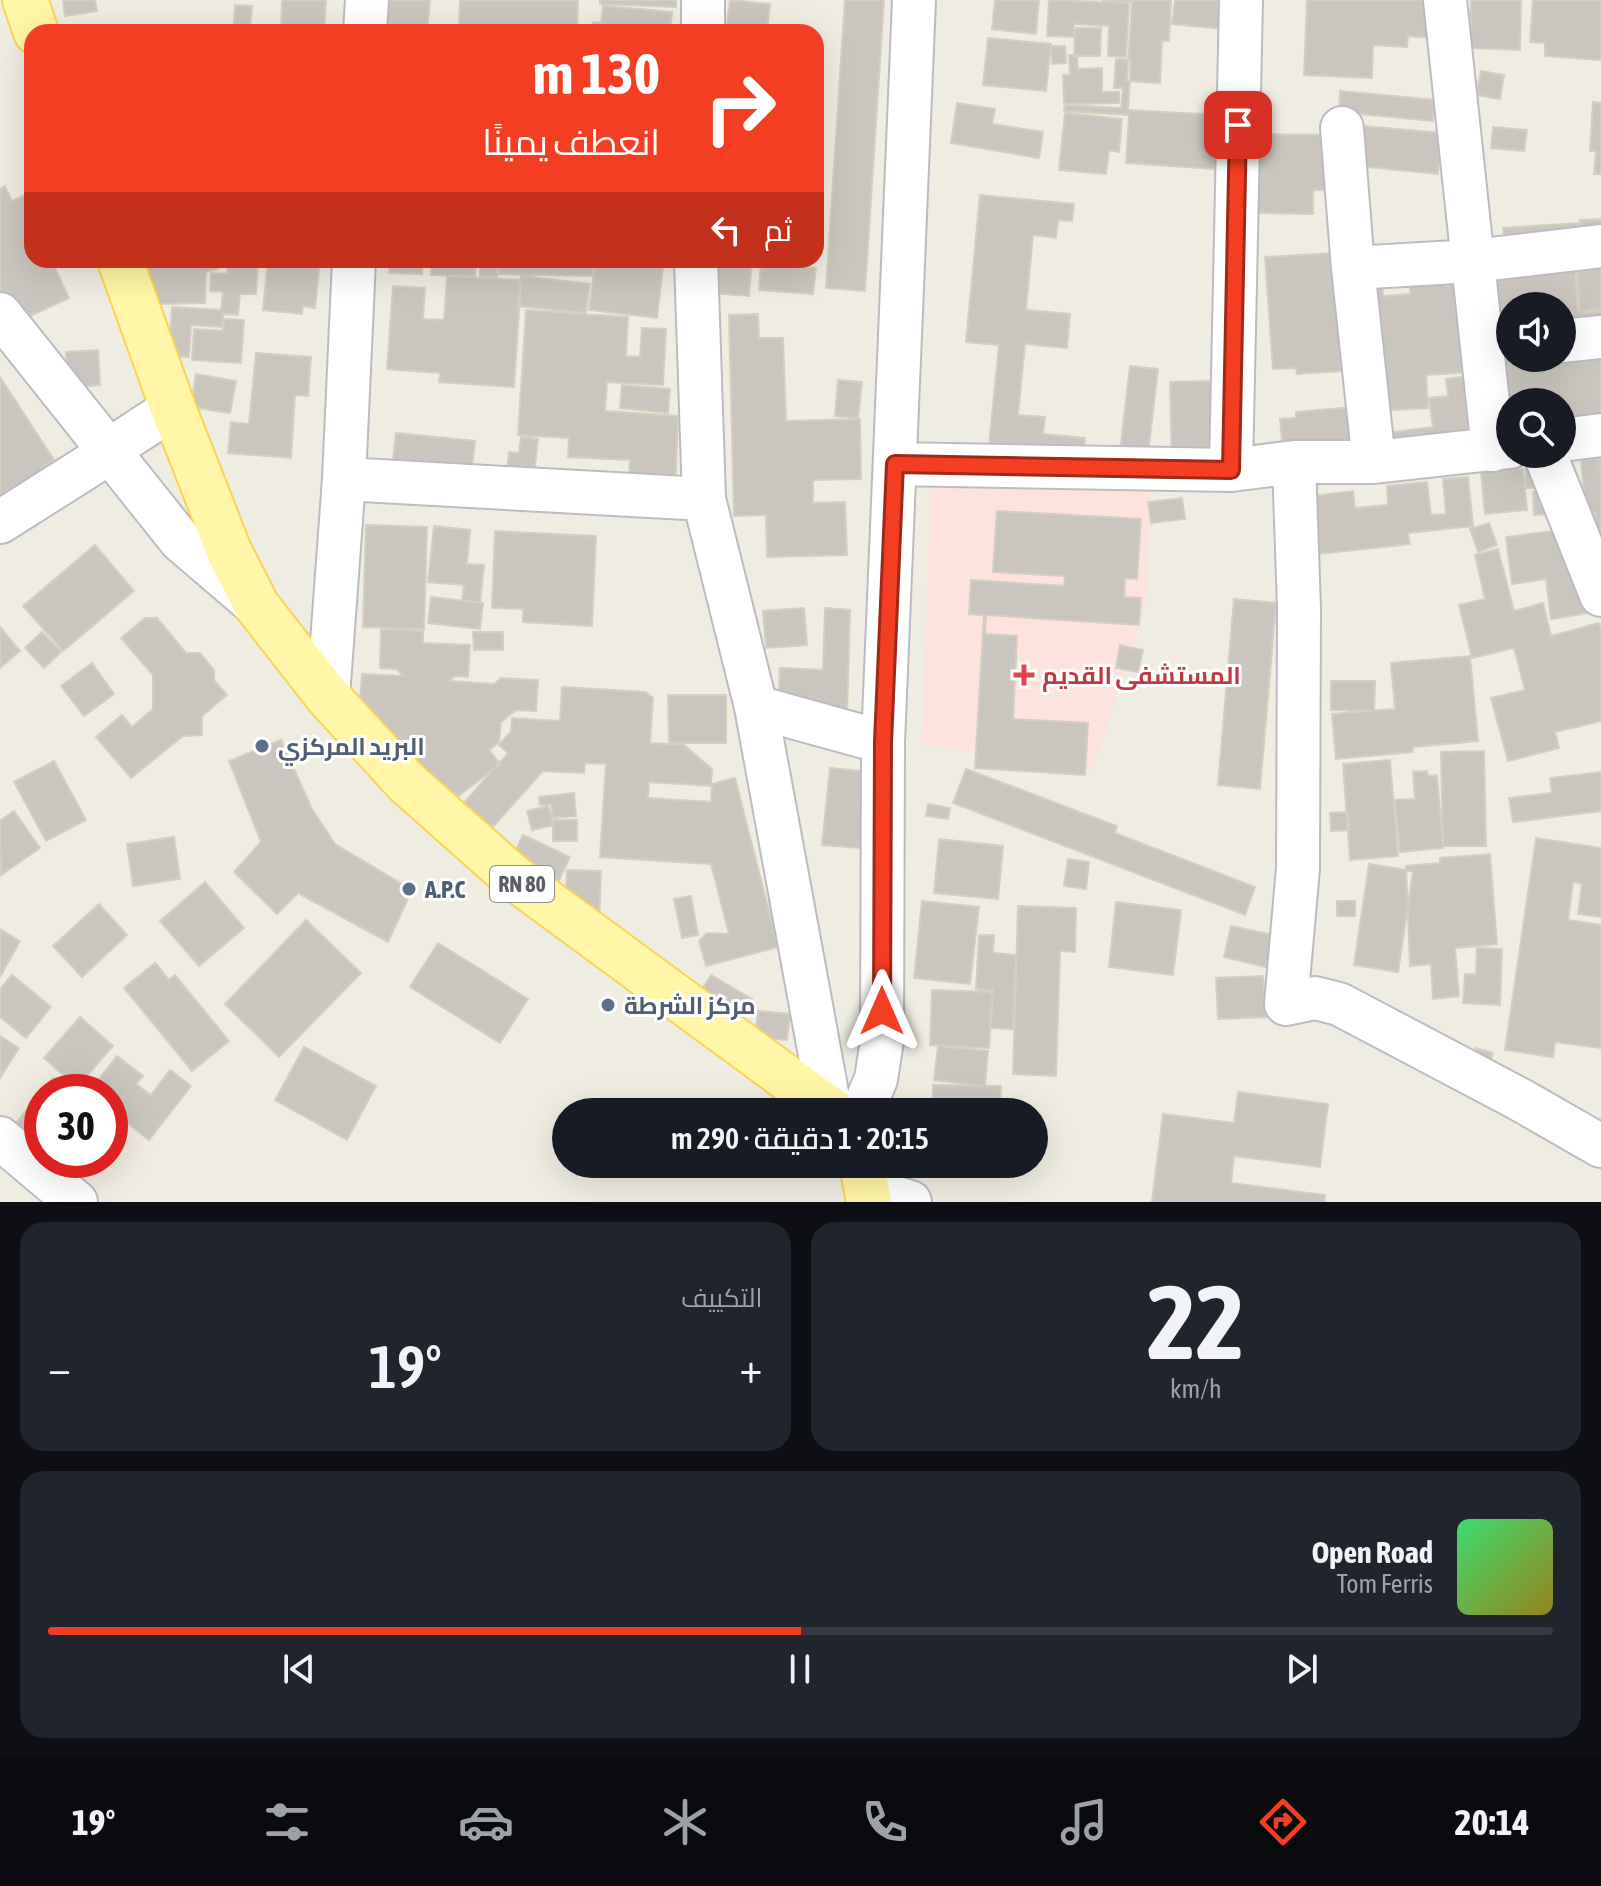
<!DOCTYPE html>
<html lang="ar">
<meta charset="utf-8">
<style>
:root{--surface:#171b24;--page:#20242c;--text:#f1f3f6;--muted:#9ea1a6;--line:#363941;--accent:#f43e23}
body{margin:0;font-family:"Asap Condensed",Cairo,sans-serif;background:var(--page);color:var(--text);direction:rtl;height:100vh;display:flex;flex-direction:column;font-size:30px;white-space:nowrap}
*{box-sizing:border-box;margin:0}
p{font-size:26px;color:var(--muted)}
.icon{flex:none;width:44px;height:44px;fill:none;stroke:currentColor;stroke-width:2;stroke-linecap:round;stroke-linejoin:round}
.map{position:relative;height:1202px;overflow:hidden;direction:ltr}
.panel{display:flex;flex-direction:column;gap:20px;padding:20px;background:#0d0f14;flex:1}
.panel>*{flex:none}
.guide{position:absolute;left:24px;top:24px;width:800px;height:244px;border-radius:24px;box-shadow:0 8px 32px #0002;direction:rtl;background:#f43e23;color:#fff;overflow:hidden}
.controls{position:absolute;left:1496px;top:292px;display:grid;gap:16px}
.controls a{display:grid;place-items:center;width:80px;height:80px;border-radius:50%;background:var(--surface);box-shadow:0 8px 32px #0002;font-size:40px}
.speed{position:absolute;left:24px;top:1074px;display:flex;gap:16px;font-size:40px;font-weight:700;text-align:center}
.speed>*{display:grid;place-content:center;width:104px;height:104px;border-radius:50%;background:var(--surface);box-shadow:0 8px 32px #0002;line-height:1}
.speed .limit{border:12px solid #d22;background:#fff;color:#111}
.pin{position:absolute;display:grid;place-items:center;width:68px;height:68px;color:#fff;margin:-34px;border-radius:16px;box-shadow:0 4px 12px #0006}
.me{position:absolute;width:88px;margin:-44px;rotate:0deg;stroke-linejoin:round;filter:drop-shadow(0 0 6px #0008)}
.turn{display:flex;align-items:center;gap:28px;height:168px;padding:0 32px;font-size:36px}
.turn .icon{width:104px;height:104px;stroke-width:2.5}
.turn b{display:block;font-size:56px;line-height:68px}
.then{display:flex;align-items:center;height:76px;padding:0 32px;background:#0003;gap:16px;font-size:30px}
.big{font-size:60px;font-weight:600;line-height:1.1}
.panel .tile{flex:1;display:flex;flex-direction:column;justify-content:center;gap:12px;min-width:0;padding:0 28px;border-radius:24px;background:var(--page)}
.panel .dial{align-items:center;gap:0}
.dial b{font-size:104px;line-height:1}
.song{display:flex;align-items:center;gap:24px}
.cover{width:96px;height:96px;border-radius:12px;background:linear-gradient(135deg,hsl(140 70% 55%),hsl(50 70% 35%))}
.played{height:8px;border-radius:4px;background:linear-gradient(90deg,var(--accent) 50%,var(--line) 50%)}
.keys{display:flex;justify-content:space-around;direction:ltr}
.heat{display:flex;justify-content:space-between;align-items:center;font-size:44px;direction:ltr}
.panel .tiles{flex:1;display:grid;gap:20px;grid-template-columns:1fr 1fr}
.tile:last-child{grid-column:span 2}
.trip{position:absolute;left:552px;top:1098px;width:496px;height:80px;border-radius:40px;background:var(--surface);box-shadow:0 8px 32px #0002;font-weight:600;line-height:80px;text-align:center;direction:rtl}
.menu{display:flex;height:128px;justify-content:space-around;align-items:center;background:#090b0e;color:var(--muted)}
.menu .icon{width:56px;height:56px}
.menu .current{color:var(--accent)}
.menu b{font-size:36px;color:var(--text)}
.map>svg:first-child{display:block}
.medical{fill:#fde2dd}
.building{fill:#cac6bf;stroke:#d4cfc0;stroke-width:2;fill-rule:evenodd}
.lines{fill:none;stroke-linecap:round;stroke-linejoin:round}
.minor-casing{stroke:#babcc2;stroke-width:46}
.major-casing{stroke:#fad450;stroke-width:48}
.minor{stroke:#fff;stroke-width:42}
.major{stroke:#fff6a7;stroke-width:44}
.route-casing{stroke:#9f2817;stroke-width:20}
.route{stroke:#f43e23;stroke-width:14}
.health-dot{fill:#e0444e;stroke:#fff;stroke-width:3}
.service-dot{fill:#5c6f8a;stroke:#fff;stroke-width:3}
.labels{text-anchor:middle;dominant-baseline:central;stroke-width:6;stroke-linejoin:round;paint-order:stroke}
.shield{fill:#fff;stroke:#8c8e92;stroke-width:2}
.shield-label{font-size:22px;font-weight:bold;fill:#5b5e64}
.health-label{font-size:24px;font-weight:bold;fill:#be3a42;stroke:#fff;text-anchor:start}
.service-label{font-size:24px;font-weight:bold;fill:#4e5e75;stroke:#fff;text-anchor:start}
</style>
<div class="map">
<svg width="1601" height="1202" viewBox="0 0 1601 1202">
<rect width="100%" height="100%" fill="#efede2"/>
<path class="medical" d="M931,482L1151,484L1146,605L1093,771L922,745Z"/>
<path class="building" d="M63,0H95L97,11L65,16Z
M282,0H326L324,32H281Z
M388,0H430L427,32L385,31Z
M460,0H578L577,32H459Z
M600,0H676V7L600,4Z
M730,0L770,4L767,32H726Z
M845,0H884L865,291L826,288Z
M995,0H1039L1036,34L992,29Z
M1049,0L1129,3L1126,57L1108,56L1109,26L1074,24V37L1047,36Z
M1102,0H1171L1169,41H1162L1160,83L1127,81L1132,2Z
M1175,0H1227L1224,29L1172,24Z
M1307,0H1436L1434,38L1408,36L1407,47L1373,45L1372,78L1304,75Z
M1471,0H1521L1520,50L1470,48Z
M1533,0H1601V60L1545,56V43L1530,42Z
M235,5L252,6L250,32H233Z
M603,6L672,12L670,32H592L593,22L601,23Z
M1075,28H1101L1100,56H1074Z
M988,38L1051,44L1046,91L983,85Z
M1051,46H1065L1066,63L1052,64Z
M1069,55H1077L1078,69L1102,68V92H1119V103L1064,104L1063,75H1070Z
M1116,59L1131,60L1128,110L1218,115L1215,169L1126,163L1129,115L1064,111L1065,105L1121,108L1123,88H1114Z
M1481,71L1504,75L1500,99L1476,95Z
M1340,91L1435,100L1433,121L1339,112Z
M1593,102L1601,103V174H1594L1596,151H1590Z
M957,103L995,109L992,124L1043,132L1039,158L951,143Z
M1065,113L1122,119L1119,152L1109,150L1106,174L1059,170Z
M1362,126L1442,133L1438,174L1358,166Z
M1493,127L1527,130L1524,151L1491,148Z
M1259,134L1331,135L1330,190H1313V214L1258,213Z
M5,186L12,201L32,192V260H51L69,298L13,324L0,297V189Z
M980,195L1074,204L1072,221L1058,220L1056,238L1033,235L1026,310L1070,314L1067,348L1025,344L1018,415L1045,417L1043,434L1085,438L1083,464L988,455L999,345L966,342Z
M1601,219V309L1580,311L1577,267H1583L1580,220Z
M1578,223L1581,264H1575L1578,313L1601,311V436L1562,439V402H1510V442L1492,277L1507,276L1503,228ZM1510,306H1562V358H1510Z
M1349,252L1356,370L1297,374L1296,368L1273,369L1265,257Z
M142,260H220L218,269L206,272L205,303L154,304Z
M228,260H258L256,294H240L238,315L223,314V327L191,325L189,357L169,356L172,307L221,310L223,292L210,291L211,273L227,274Z
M268,260H320L315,308L303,306L302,314L263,310Z
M390,260H423L422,274L389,273Z
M431,260H476L475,276L431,275Z
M480,260H498L497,277L480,276Z
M499,260H593L592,276L499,274Z
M596,260H664L657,318L589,310Z
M715,260H752L749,296L712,293Z
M761,263L816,268L813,294L759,290Z
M1445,275V286L1467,285L1472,372L1426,375L1428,408L1377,411L1369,281L1382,280L1383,296L1410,294V277Z
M447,276L521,280L514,387L439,382L440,373L387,369L393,286L425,288L423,319L444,320Z
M521,276L590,284L586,313L518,306Z
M526,310L628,317L626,356L640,357L642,328L666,329L663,385L607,382L605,411L678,416L675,496L628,493L630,460L568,457L569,438L518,435Z
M758,314L759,338H783L786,421L860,419L861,479L813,480V503L845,502L847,555L767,557L766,515L734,516L729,315Z
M224,319L244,320L241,363L192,360L194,329L223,331Z
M98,350L100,385L68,388L66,352Z
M256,353L311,357L308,396L295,395L291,458L228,453L231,422L249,424Z
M1130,366L1158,369L1147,463L1119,460Z
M196,374L236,381L230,413L191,407Z
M1472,376L1481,449L1388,460L1385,433L1433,427L1429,398L1448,396L1446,379Z
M0,377L54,460L41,469L51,485L38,493L29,478L0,496Z
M838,380L862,382L858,418L835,416Z
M1214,381L1216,466L1172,467L1170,382Z
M622,385L670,389L668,413L620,408Z
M1365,406L1369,456L1284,462L1280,419L1296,418V412Z
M396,433L475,441L469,491L392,468Z
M521,437L538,439L533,483L506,480L509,452L519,453Z
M1600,459L1601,474V585L1595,513L1586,514L1581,460Z
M1523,469L1527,510L1485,514L1481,472Z
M1526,469H1542V488H1526Z
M1468,477L1473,526L1408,533L1410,544L1318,554L1311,496L1353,491L1355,508L1388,505L1387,486L1427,482L1431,515L1446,514L1443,479Z
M1549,491L1551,514L1534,515L1533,492Z
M1182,498L1185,519L1151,523L1148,502Z
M997,511L1141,519L1137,579L1125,578L1124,597L1141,598L1139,625L986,615L985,634L1017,636L1013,719L1088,723L1085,775L975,768L984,615L969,614L971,580L1064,586L1065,576L993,572Z
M1489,523L1497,545L1478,552L1470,529Z
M366,525L427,527L424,629L363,627Z
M434,526L470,530L467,564L484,565L480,603L462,601L464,585L428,582Z
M1560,530L1565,567L1582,564L1589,613L1551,619L1546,579L1512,584L1506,537Z
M495,531L596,536L592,626L523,622V609L492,608Z
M95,545L134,591L63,651L23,606Z
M1498,549L1514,611L1543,603L1551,636L1599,623L1601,631V721L1555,732L1559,748L1508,761L1491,698L1525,690L1514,648L1472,658L1459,605L1485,599L1475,555Z
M431,597L483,603L480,629L428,623Z
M1234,599L1276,603L1260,789L1218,785Z
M804,608L807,645L766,648L763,611Z
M825,608L850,610L847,713L778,710L780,668L823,670Z
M145,618H157L186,653H200L214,670V680L227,695L202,716V735L183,736L131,778L96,737L122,715L132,727L153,709V675L121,638Z
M0,627L20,651L0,668Z
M381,629L423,631V643L470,645L468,677L455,676L449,681L494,684L501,678L538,680L536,711L516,710L501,722L499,742L489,750L500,764L444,807L360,700L362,674L403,676L397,669L380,668Z
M42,632L61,652L44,668L25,648Z
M473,632H503V650H474Z
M1120,645L1143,650L1138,672L1116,668Z
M1470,656L1478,741L1413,747V752L1336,759L1332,714L1395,709L1391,663Z
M92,663L114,694L84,716L61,686Z
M1331,681H1375L1374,711L1331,710Z
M562,687L646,692L653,698L650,743L684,745L712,769L711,786L649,782L648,798L711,802L712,784L735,778L778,947L706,966L699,941L707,933L729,934L711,864L600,857L606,764L585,763L584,773L543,771L481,840L461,806L508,753L499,745L511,731L512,718L560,721Z
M668,695H726V743H669Z
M281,740L312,809L335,844L412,890L388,942L298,893L277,914L234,872L261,842L229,761Z
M1484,751L1486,846H1443L1441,752Z
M1390,760L1398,856L1350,860L1343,764Z
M54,761L86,820L46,841L14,782Z
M830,768L869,772L861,848L822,845Z
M966,769L1117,826L1115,833L1255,887L1245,915L953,803Z
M1427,771L1428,776L1437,775L1443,848L1400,852L1395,800L1415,799L1413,772Z
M1601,772V811L1513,822L1509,798L1552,793L1550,778Z
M574,793L576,816L552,818L551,804L540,805L539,797Z
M928,804L950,808L948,819L926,816Z
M548,806L553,825L532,830L527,811Z
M14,811L40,848L1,875L0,821Z
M1348,812L1349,830L1331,831L1330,813Z
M553,820H577V841H553Z
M523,835L570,857L551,897L504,875Z
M174,837L180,879L133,886L127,844Z
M1536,838L1601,848V917L1578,914L1582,884L1573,882L1568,920L1601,925V1048L1555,1042L1553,1057L1505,1050Z
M939,839L1003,846L998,899L934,893Z
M1490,854L1497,944L1455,948L1459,996L1433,999L1431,964L1410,966L1406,866L1440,863V858Z
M1068,859L1089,862L1086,889L1064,886Z
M1369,864L1413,871L1398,972L1354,965Z
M567,870L601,871L599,923L565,921Z
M205,882L244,928L199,966L160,921Z
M691,896L698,935L682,938L674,899Z
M922,901L979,907L970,984L914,978Z
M1337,901H1355V916H1337Z
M1116,902L1181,910L1173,975L1109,967Z
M99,904L127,935L82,977L53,946Z
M1018,906L1076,908L1075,952L1060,951L1056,1076L1013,1074Z
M306,920L361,973L279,1057L225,1004Z
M1231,926L1273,935L1266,967L1224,957Z
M0,929L20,941L0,977Z
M979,935H994L993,953L1016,955L1013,1029L991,1028L993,990L976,989Z
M438,943L528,999L500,1043L410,987Z
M1477,948L1502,949L1500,1005L1463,1003L1465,974H1476Z
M155,963L169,980L175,975L229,1041L192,1071L124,988Z
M12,975L51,1007L26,1038L0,1017V989Z
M711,975L752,999L740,1020L698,996Z
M1263,976L1266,1017L1218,1019L1216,978Z
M932,990L992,992L989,1048L930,1045Z
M758,1011L790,1014L787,1040L755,1037Z
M80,1017L113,1046L77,1087L44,1058Z
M0,1036L19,1048L0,1078Z
M938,1046L988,1051L985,1086L934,1080Z
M304,1047L376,1086L347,1140L275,1100Z
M1475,1048L1493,1053L1489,1067L1471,1062Z
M117,1056L143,1076L136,1084L151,1095L170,1070L191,1086L149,1140L110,1109V1092H89Z
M53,1078L71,1092H42V1160L6,1135Z
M933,1085L1001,1086L1000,1112H933Z
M1238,1092L1328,1104L1320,1167L1234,1156L1231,1183L1325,1195L1324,1202H1152L1163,1114L1234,1123Z"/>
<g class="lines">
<defs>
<path id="minor" d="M1445,0L1493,450
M365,32L367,0
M703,32V0
M1342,128L1353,268L1374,462
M696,260L704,499L756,707L830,1109
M1353,268L1473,261L1601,246
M0,314L180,540L257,606
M1562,341L1601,337
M1562,440L1601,435
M1545,454L1601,595
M1294,462L1299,608L1298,868L1286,1004L1315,998L1339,1004L1519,1099L1601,1146
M895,464L1231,470L1241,0
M1231,470L1294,462H1374L1510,447
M344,479L704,499
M0,522L109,453L124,440L173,408
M328,697L344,479L354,260
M756,707L883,742
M862,1112L876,1079L882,1041L883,742L914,0
M0,1138L76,1202
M868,1189L910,1202"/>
<path id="major" d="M25,0L36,32
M120,260L173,408L229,551L257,606L328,697L407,783L513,877L833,1112
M862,1164L869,1202"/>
</defs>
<use href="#minor" class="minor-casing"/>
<use href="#major" class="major-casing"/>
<use href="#minor" class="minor"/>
<use href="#major" class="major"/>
</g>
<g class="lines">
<defs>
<path id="route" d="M882,1011L883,742L895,464L1231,470L1238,125"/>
</defs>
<use href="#route" class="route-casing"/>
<use href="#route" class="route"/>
</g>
<path class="health-dot" d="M1020 663h8v8h8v8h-8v8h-8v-8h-8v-8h8z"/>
<g class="service-dot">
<circle cx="262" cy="746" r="8"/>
<circle cx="409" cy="889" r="8"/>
<circle cx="608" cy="1005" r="8"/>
</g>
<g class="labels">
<rect class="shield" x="490" y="866" width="64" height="36" rx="6"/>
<g class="shield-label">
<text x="522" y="884">RN 80</text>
</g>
<g class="health-label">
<text x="1042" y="675">المستشفى القديم</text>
</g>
<g class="service-label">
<text x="278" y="746">البريد المركزي</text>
<text x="425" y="889">A.P.C</text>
<text x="624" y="1005">مركز الشرطة</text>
</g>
</g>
</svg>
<div class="controls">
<a><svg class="icon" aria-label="sound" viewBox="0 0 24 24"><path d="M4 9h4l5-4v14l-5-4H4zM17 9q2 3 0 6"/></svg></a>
<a><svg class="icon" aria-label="search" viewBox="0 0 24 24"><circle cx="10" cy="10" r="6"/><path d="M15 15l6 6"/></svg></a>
</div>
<div class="speed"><div class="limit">30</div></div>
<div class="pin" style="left:1238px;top:125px;background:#d93025"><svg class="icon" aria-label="arrive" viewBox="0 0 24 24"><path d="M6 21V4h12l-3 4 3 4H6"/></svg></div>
<svg class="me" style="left:882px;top:1011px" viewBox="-20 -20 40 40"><path d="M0-17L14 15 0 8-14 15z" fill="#f43e23" stroke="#fff" stroke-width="4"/></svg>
<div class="trip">20:15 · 1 دقيقة · 290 m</div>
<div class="guide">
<div class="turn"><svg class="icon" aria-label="right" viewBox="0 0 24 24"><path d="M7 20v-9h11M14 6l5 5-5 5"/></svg><div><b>130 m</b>انعطف يمينًا</div></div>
<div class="then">ثم<svg class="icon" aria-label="left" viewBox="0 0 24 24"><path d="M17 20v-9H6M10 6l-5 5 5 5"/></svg></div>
</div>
</div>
<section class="panel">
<div class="tiles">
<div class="tile dial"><b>22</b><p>km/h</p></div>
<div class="tile"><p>التكييف</p>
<div class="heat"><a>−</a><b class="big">19°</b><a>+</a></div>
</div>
<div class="tile">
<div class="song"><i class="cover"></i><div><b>Open Road</b><p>Tom Ferris</p></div></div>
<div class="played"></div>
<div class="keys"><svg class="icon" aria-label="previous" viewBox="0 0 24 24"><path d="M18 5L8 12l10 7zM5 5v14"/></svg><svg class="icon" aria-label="pause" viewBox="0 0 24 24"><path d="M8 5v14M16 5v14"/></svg><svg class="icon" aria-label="next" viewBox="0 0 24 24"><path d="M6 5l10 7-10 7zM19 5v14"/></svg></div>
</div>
</div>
</section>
<nav class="menu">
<b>20:14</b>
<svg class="icon current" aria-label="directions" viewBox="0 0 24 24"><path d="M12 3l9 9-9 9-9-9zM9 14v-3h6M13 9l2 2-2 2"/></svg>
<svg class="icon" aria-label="music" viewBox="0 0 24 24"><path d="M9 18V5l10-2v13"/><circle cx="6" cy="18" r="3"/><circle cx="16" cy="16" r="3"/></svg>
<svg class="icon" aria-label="phone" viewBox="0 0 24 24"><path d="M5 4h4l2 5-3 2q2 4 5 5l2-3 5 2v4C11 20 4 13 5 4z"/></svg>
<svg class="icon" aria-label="climate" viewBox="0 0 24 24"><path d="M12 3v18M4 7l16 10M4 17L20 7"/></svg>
<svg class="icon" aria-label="car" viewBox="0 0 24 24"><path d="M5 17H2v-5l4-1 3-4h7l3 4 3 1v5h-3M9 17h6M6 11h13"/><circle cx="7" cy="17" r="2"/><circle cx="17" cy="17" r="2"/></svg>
<svg class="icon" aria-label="filters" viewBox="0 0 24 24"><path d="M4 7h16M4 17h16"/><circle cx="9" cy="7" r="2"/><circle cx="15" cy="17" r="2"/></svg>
<b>19°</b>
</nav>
